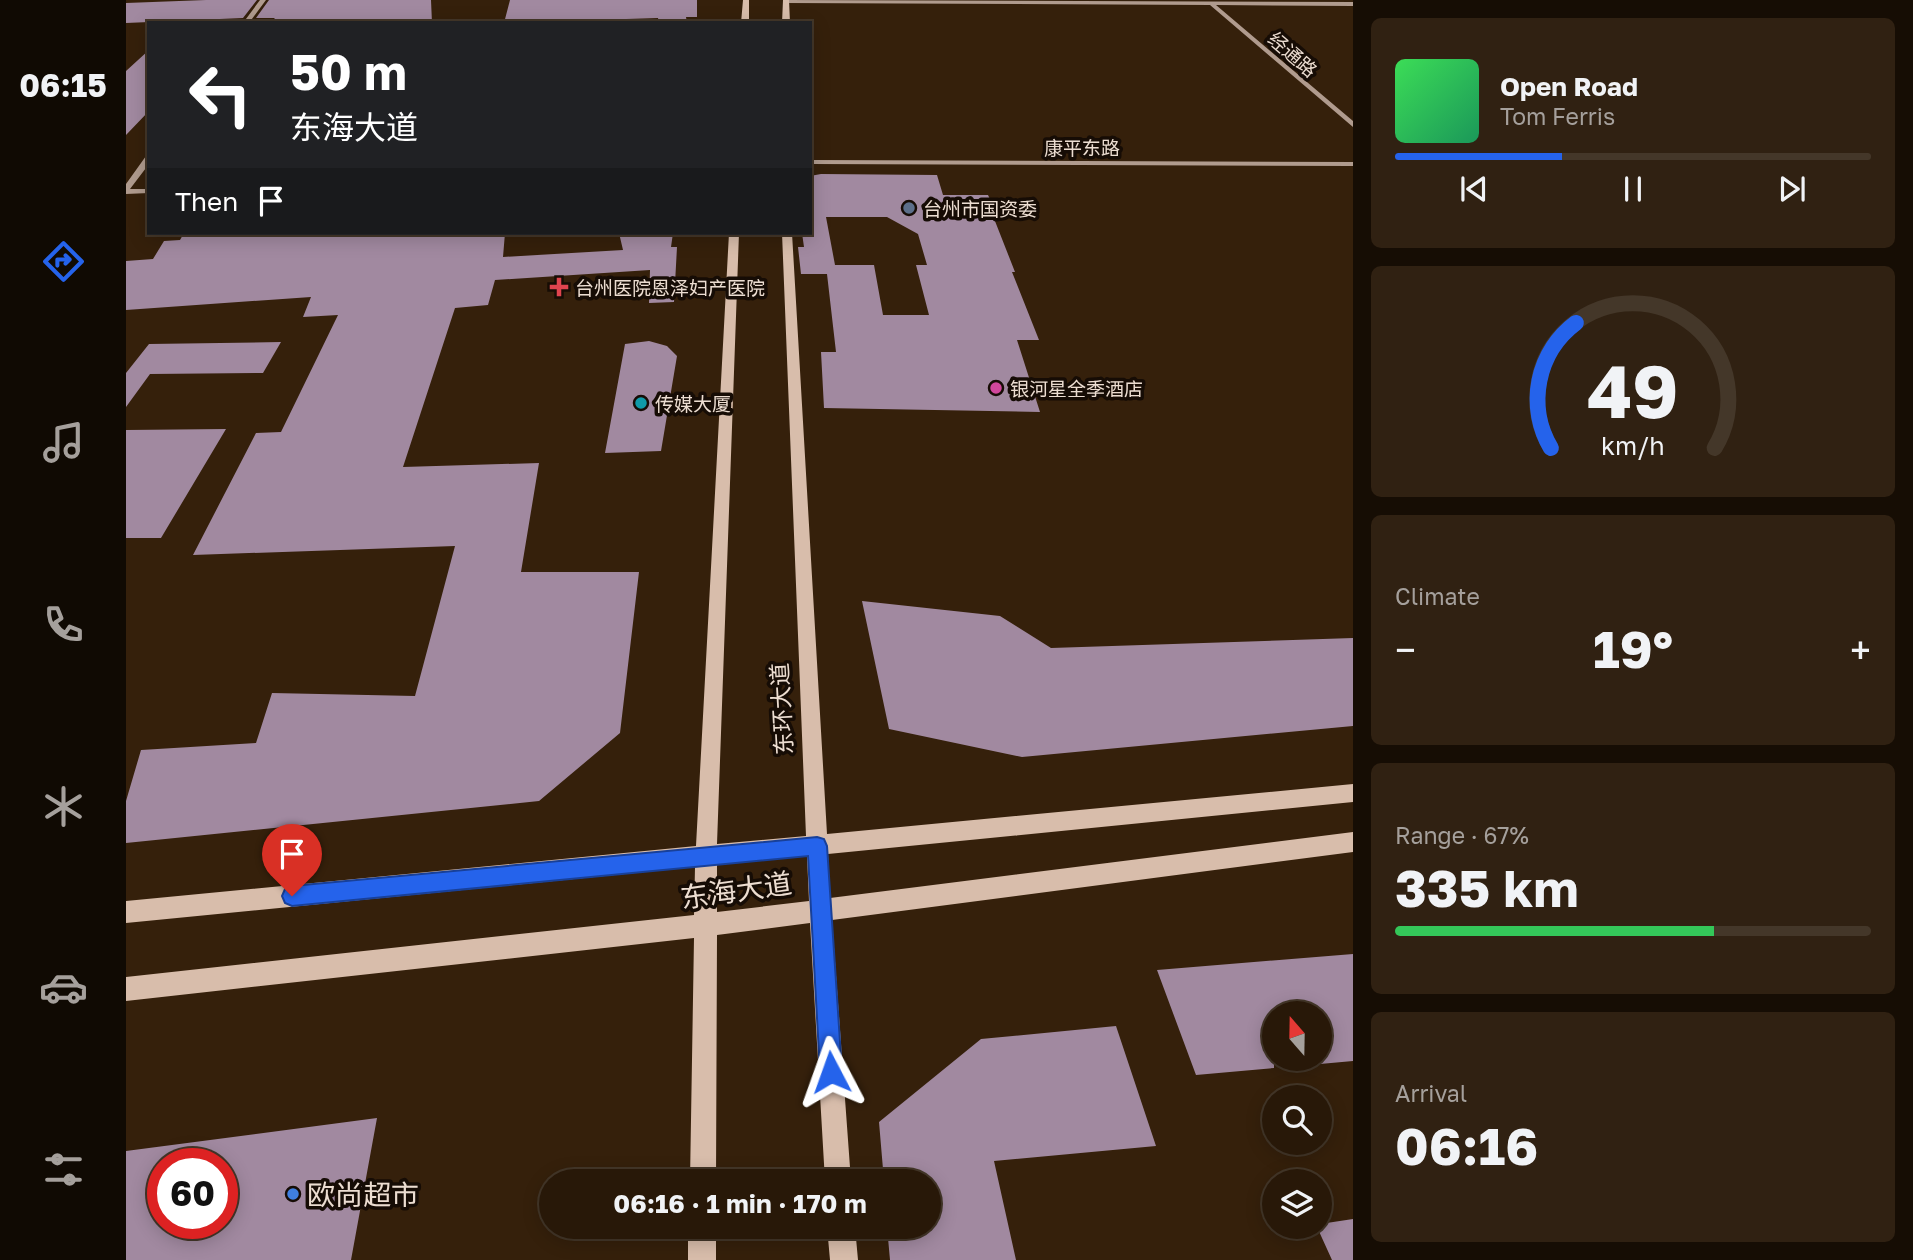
<!DOCTYPE html>
<meta charset="utf-8">
<style>
:root{--surface:#281808;--page:#302112;--text:#f1f3f6;--muted:#a5a09c;--line:#443729;--accent:#2563eb}
body{margin:0;font-family:"Golos Text","Noto Sans SC",sans-serif;background:var(--page);color:var(--text);height:100vh;display:flex;flex-direction:column;font-size:26px;white-space:nowrap}
*{box-sizing:border-box;margin:0}
p{font-size:23px;color:var(--muted)}
.icon{flex:none;width:38px;height:38px;fill:none;stroke:currentColor;stroke-width:2;stroke-linecap:round;stroke-linejoin:round}
.map{position:relative;flex:1;overflow:hidden}
.sheet{display:flex;flex-direction:column;gap:18px;padding:18px;background:#160d04;width:560px}
.sheet>*{flex:none}
.hud{position:absolute;left:21px;top:21px;width:665px;height:214px;border-radius:0px;box-shadow:0 4px 18px #0003,0 0 0 2px var(--line);background:#202124;color:#fff;overflow:hidden}
.needle{width:46px;rotate:340deg}
.buttons{position:absolute;left:1136px;top:1001px;display:grid;gap:14px}
.buttons a{display:grid;place-items:center;width:70px;height:70px;border-radius:50%;background:var(--surface);box-shadow:0 4px 18px #0003,0 0 0 2px var(--line);font-size:35px}
.speed{position:absolute;left:21px;top:1148px;display:flex;gap:14px;font-size:35px;font-weight:700;text-align:center}
.speed>*{display:grid;place-content:center;width:91px;height:91px;border-radius:50%;background:var(--surface);box-shadow:0 4px 18px #0003,0 0 0 2px var(--line);line-height:1}
.speed .limit{border:10px solid #d22;background:#fff;color:#111}
.pin{position:absolute;display:grid;place-items:center;width:60px;height:60px;color:#fff;margin:-72px -30px;border-radius:50% 50% 50% 0;rotate:-45deg;box-shadow:0 0 7px #0007}
.pin .icon{rotate:45deg}
.me{position:absolute;width:77px;margin:-38px;rotate:356deg;stroke-linejoin:round;filter:drop-shadow(0 0 5px #0008)}
.turn{display:flex;align-items:center;gap:24px;height:147px;padding:0 28px;font-size:32px}
.turn .icon{width:91px;height:91px;stroke-width:2.5}
.turn b{display:block;font-size:49px;line-height:60px}
.then{display:flex;align-items:center;height:66px;padding:0 28px;background:#0003;gap:14px;font-size:26px}
.big{font-size:52px;font-weight:700;line-height:1.1}
.sheet .widget{flex:1;display:flex;flex-direction:column;justify-content:center;gap:10px;min-width:0;padding:0 24px;border-radius:10px;background:var(--page)}
.sheet .dial{align-items:center;gap:0}
.dial svg{height:182px;overflow:visible;fill:none;stroke:var(--line);stroke-width:7;stroke-linecap:round;text-anchor:middle}
.dial text{fill:var(--text);stroke:none}
.song{display:flex;align-items:center;gap:21px}
.cover{width:84px;height:84px;border-radius:10px;background:linear-gradient(135deg,hsl(130 70% 55%),hsl(150 70% 35%))}
.played{height:7px;border-radius:4px;background:linear-gradient(90deg,var(--accent) 35%,var(--line) 35%)}
.keys{display:flex;justify-content:space-around;direction:ltr}
.heat{display:flex;justify-content:space-between;align-items:center;font-size:38px;direction:ltr}
.charge{height:10px;border-radius:5px;background:linear-gradient(90deg,#34c759 67%,var(--line) 0)}
.trip{position:absolute;left:413px;top:1169px;width:402px;height:70px;border-radius:35px;background:var(--surface);box-shadow:0 4px 18px #0003,0 0 0 2px var(--line);font-weight:700;line-height:70px;text-align:center}
main{display:flex;flex:1;min-height:0}
.tab-bar{display:flex;flex-direction:column;width:126px;justify-content:space-around;align-items:center;background:#100a03;color:var(--muted)}
.tab-bar .icon{width:49px;height:49px}
.tab-bar .on{color:var(--accent)}
.tab-bar b{font-size:32px;color:var(--text)}
.map>svg:first-child{display:block}
.building{fill:#a189a0;fill-rule:evenodd}
.lines{fill:none;stroke-linecap:round;stroke-linejoin:round}
.secondary{fill:#b09b8e;fill-rule:evenodd}
.primary{fill:#d8bdab;fill-rule:evenodd}
.route{fill:#2563eb;stroke:#184099;stroke-width:2}
.service-dot{fill:#5c6f8a;stroke:#160c05;stroke-width:2.5}
.health-dot{fill:#e0444e;stroke:#160c05;stroke-width:2.5}
.hotel-dot{fill:#d1479c;stroke:#160c05;stroke-width:2.5}
.culture-dot{fill:#0f9aa8;stroke:#160c05;stroke-width:2.5}
.shop-dot{fill:#3f7fe0;stroke:#160c05;stroke-width:2.5}
.labels{text-anchor:middle;dominant-baseline:central;stroke-width:7;stroke-linejoin:round;paint-order:stroke}
.far-street-label{font-size:19px;fill:#ecddd1;stroke:#160c05}
.far-poi-label{font-size:19px;fill:#ecddd1;stroke:#160c05;text-anchor:start}
.street-label{font-size:23px;fill:#ecddd1;stroke:#160c05}
.near-street-label{font-size:28px;fill:#ecddd1;stroke:#160c05}
.near-poi-label{font-size:28px;fill:#ecddd1;stroke:#160c05;text-anchor:start}
</style>
<main>
<nav class="tab-bar">
<b>06:15</b>
<svg class="icon on" aria-label="directions" viewBox="0 0 24 24"><path d="M12 3l9 9-9 9-9-9zM9 14v-3h6M13 9l2 2-2 2"/></svg>
<svg class="icon" aria-label="music" viewBox="0 0 24 24"><path d="M9 18V5l10-2v13"/><circle cx="6" cy="18" r="3"/><circle cx="16" cy="16" r="3"/></svg>
<svg class="icon" aria-label="phone" viewBox="0 0 24 24"><path d="M5 4h4l2 5-3 2q2 4 5 5l2-3 5 2v4C11 20 4 13 5 4z"/></svg>
<svg class="icon" aria-label="climate" viewBox="0 0 24 24"><path d="M12 3v18M4 7l16 10M4 17L20 7"/></svg>
<svg class="icon" aria-label="car" viewBox="0 0 24 24"><path d="M5 17H2v-5l4-1 3-4h7l3 4 3 1v5h-3M9 17h6M6 11h13"/><circle cx="7" cy="17" r="2"/><circle cx="17" cy="17" r="2"/></svg>
<svg class="icon" aria-label="filters" viewBox="0 0 24 24"><path d="M4 7h16M4 17h16"/><circle cx="9" cy="7" r="2"/><circle cx="15" cy="17" r="2"/></svg>
</nav>
<div class="map">
<svg width="1227" height="1260" viewBox="0 0 1227 1260">
<rect width="100%" height="100%" fill="#35200b"/>
<path class="building" d="M80,0H131L117,18L0,23V3Z
M143,0H305L306,23H144L149,18H130Z
M384,0H571V17H560L561,23H533L532,18L378,23Z
M23,50V111L0,135V71Z
M695,174L811,175L817,195H862L872,216H867L889,272H886L913,340H891L914,412L698,408L695,352H710L701,274H675L672,247H678L676,233H684V176ZM700,217H761L792,234L801,265H790L803,315H757L748,265H709Z
M58,233H165L164,236L208,233H379L377,257L497,250L493,233H547L545,247H551L548,302L523,303L524,270L369,280L362,305L329,308L277,467L413,463L395,572H513L494,733L413,801L0,843V801L15,750L130,743L146,693L289,696L329,546L67,555L130,433L155,432L212,315L177,317L185,297L0,310V261L27,259L38,241L54,240Z
M523,341L541,346L551,356L535,451L479,453L499,344Z
M155,342L137,373L24,374L0,407V373L23,344Z
M100,429L35,538H0V430Z
M736,601L874,616L925,648L1227,638V726L896,757L763,729Z
M1227,954V1061L1194,1064V1013H1148V1068L1070,1075L1031,970Z
M990,1026L1030,1146L868,1161L890,1260H764L761,1227H803V1181H758L753,1122L855,1039Z
M251,1118L225,1260H0V1151ZM37,1164H96V1223H37Z
M1227,1219V1260H1206L1191,1227L1194,1224Z"/>
<g class="lines">
<path class="secondary" d="M134,0H140L123,23H117Z
M660,0L1227,2V6L1090,5L1227,121V127L1084,5L658,3Z
M20,156H23V164L4,189H23V193L0,194V184Z
M684,160L1227,162V166L684,164Z"/>
<path class="primary" d="M617,0H623V23H615Z
M657,0H663L664,23H656Z
M603,233H613L591,844L680,836L656,233H666L701,834L1227,784V802L702,854L704,898L1227,832V852L706,920L725,1181H699L684,923L591,935L590,1181H564L568,938L0,1001V977L568,915L569,867L0,923V901L570,846ZM681,856L683,901L591,912V865Z
M562,1227H590V1260H562Z
M701,1227H729L732,1260H704Z"/>
</g>
<path class="route" d="M691,837L698,839L701,846L716,1072L713,1080L705,1084L697,1080L694,1072L682,856L166,906L159,903L156,896L159,889L166,886Z"/>
<circle class="service-dot" cx="783" cy="208" r="7"/>
<path class="health-dot" d="M429.5 276.5h7v7h7v7h-7v7h-7v-7h-7v-7h7z"/>
<circle class="hotel-dot" cx="870" cy="388" r="7"/>
<circle class="culture-dot" cx="515" cy="403" r="7"/>
<circle class="shop-dot" cx="167" cy="1194" r="7"/>
<g class="labels">
<g class="far-street-label">
<text transform="translate(1167 54) rotate(41)">经通路</text>
<text x="956" y="147">康平东路</text>
</g>
<g class="far-poi-label">
<text x="797" y="208">台州市国资委</text>
<text x="449" y="287">台州医院恩泽妇产医院</text>
<text x="884" y="388">银河星全季酒店</text>
<text x="529" y="403">传媒大厦</text>
</g>
<g class="street-label">
<text transform="translate(655 709) rotate(-93)">东环大道</text>
</g>
<g class="near-street-label">
<text transform="translate(610 890) rotate(-8)">东海大道</text>
</g>
<g class="near-poi-label">
<text x="181" y="1194">欧尚超市</text>
</g>
</g>
</svg>
<div class="buttons">
<a><svg class="needle" viewBox="-14 -14 28 28"><path d="M0-13l5 13h-10z" fill="#e53935"/><path d="M0 13l5-13h-10z" fill="#a5a09c"/></svg></a>
<a><svg class="icon" aria-label="search" viewBox="0 0 24 24"><circle cx="10" cy="10" r="6"/><path d="M15 15l6 6"/></svg></a>
<a><svg class="icon" aria-label="layers" viewBox="0 0 24 24"><path d="M12 4l9 5-9 5-9-5zM3 14l9 5 9-5"/></svg></a>
</div>
<div class="speed"><div class="limit">60</div></div>
<div class="pin" style="left:166px;top:896px;background:#d93025"><svg class="icon" aria-label="arrive" viewBox="0 0 24 24"><path d="M6 21V4h12l-3 4 3 4H6"/></svg></div>
<svg class="me" style="left:705px;top:1072px" viewBox="-20 -20 40 40"><path d="M0-17L14 15 0 8-14 15z" fill="#2563eb" stroke="#fff" stroke-width="4"/></svg>
<div class="trip">06:16 · 1 min · 170 m</div>
<div class="hud">
<div class="turn"><svg class="icon" aria-label="left" viewBox="0 0 24 24"><path d="M17 20v-9H6M10 6l-5 5 5 5"/></svg><div><b>50 m</b>东海大道</div></div>
<div class="then">Then<svg class="icon" aria-label="arrive" viewBox="0 0 24 24"><path d="M6 21V4h12l-3 4 3 4H6"/></svg></div>
</div>
</div>
<section class="sheet">
<div class="widget">
<div class="song"><i class="cover"></i><div><b>Open Road</b><p>Tom Ferris</p></div></div>
<div class="played"></div>
<div class="keys"><svg class="icon" aria-label="previous" viewBox="0 0 24 24"><path d="M18 5L8 12l10 7zM5 5v14"/></svg><svg class="icon" aria-label="pause" viewBox="0 0 24 24"><path d="M8 5v14M16 5v14"/></svg><svg class="icon" aria-label="next" viewBox="0 0 24 24"><path d="M6 5l10 7-10 7zM19 5v14"/></svg></div>
</div>
<div class="widget dial"><svg viewBox="0 0 100 80">
<path d="M14 69A42 42 0 1 1 86 69"/>
<path d="M14 69A42 42 0 0 1 25 14" stroke="#2563eb"/>
<text x="50" y="56" font-size="32" font-weight="700">49</text>
<text x="50" y="72" font-size="11">km/h</text>
</svg></div>
<div class="widget"><p>Climate</p>
<div class="heat"><a>−</a><b class="big">19°</b><a>+</a></div>
</div>
<div class="widget"><p>Range · 67%</p><b class="big">335 km</b><div class="charge"></div></div>
<div class="widget"><p>Arrival</p><b class="big">06:16</b></div>
</section>
</main>
